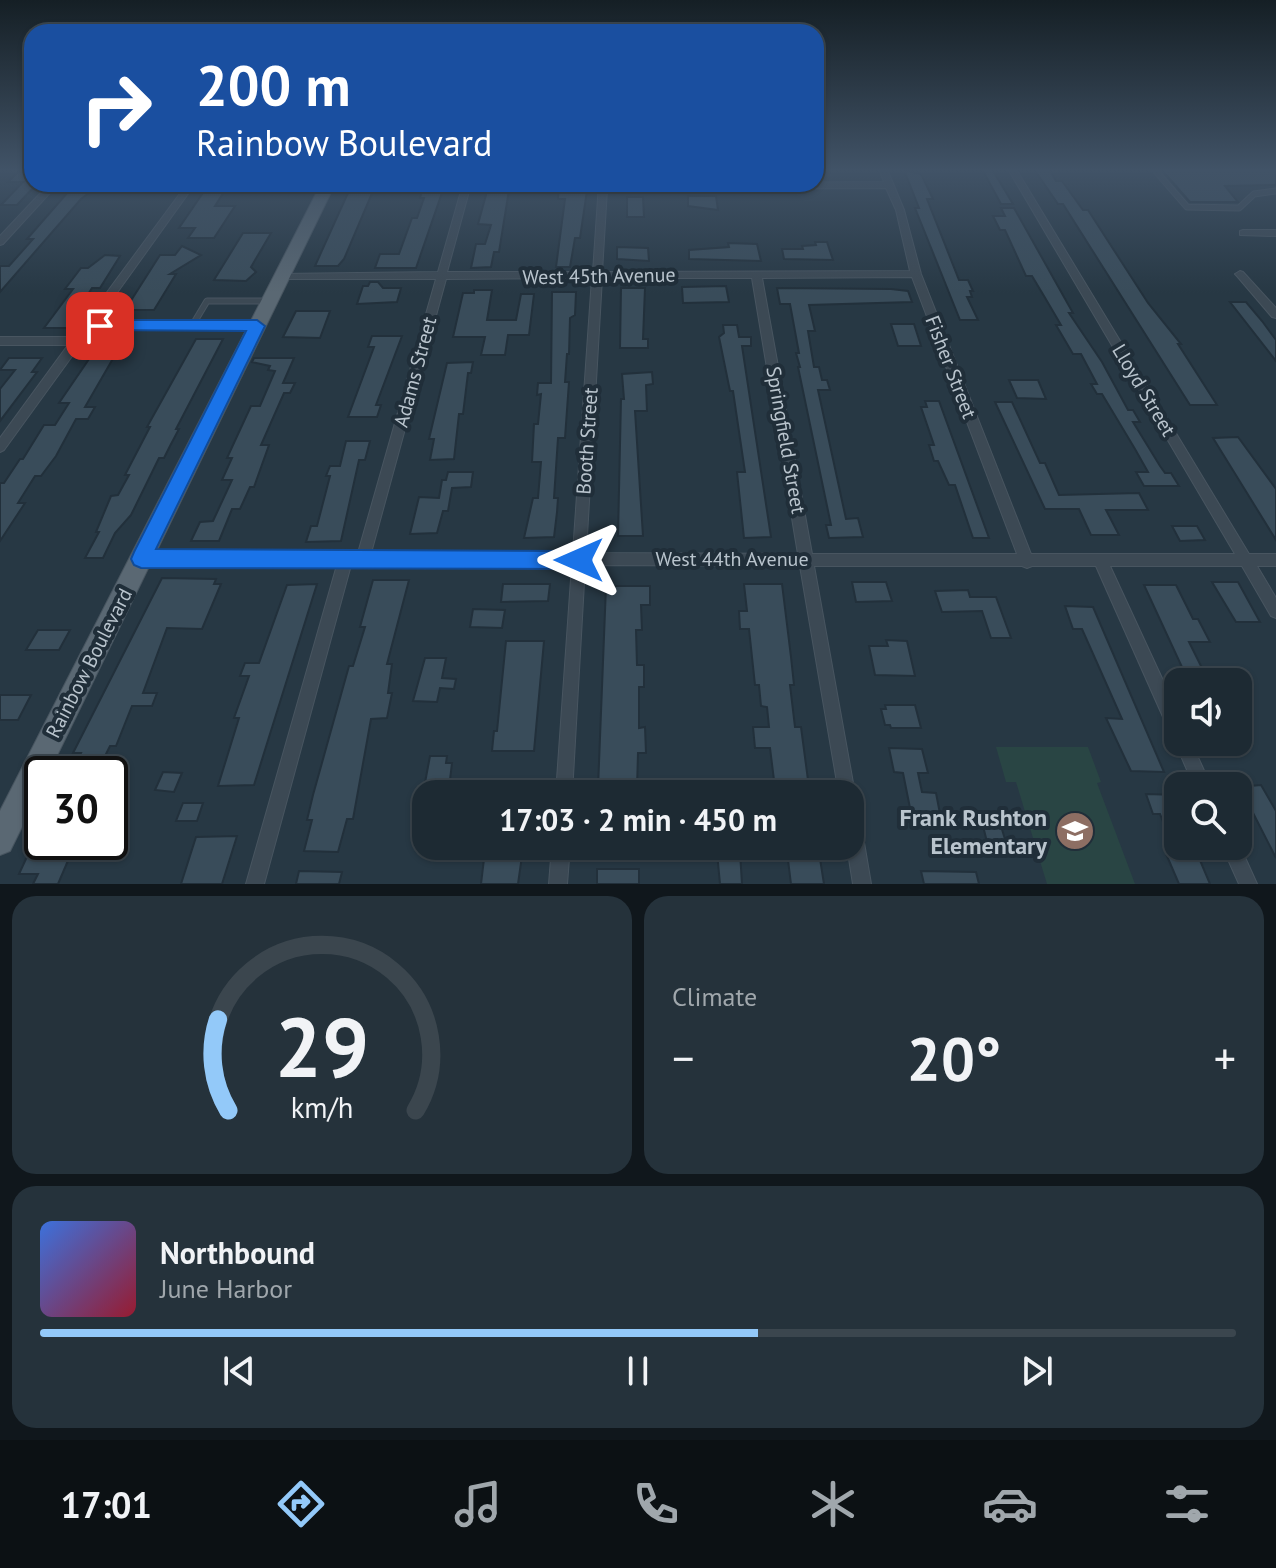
<!DOCTYPE html>
<meta charset="utf-8">
<style>
:root{--surface:#1d2a33;--page:#25323b;--text:#f1f3f6;--muted:#a0a7ac;--line:#3b464e;--accent:#93c9f9}
body{margin:0;font-family:"PT Sans",sans-serif;background:var(--page);color:var(--text);height:100vh;display:flex;flex-direction:column;font-size:30px;white-space:nowrap}
*{box-sizing:border-box;margin:0}
p{font-size:26px;color:var(--muted)}
.icon{flex:none;width:44px;height:44px;fill:none;stroke:currentColor;stroke-width:2;stroke-linecap:round;stroke-linejoin:round}
.map{position:relative;height:884px;overflow:hidden}
.panel{display:flex;flex-direction:column;gap:12px;padding:12px;background:#10171c;flex:1}
.panel>*{flex:none}
.guide{position:absolute;left:24px;top:24px;width:800px;height:168px;border-radius:24px;box-shadow:0 2px 6px #0004,0 0 0 2px var(--line);background:#1a4fa0;color:#fff;overflow:hidden}
.controls{position:absolute;left:1164px;top:668px;display:grid;gap:16px}
.controls a{display:grid;place-items:center;width:88px;height:88px;border-radius:16px;background:var(--surface);box-shadow:0 2px 6px #0004,0 0 0 2px var(--line);font-size:40px}
.speed{position:absolute;left:24px;top:756px;display:flex;gap:16px;font-size:40px;font-weight:700;text-align:center}
.speed>*{display:grid;place-content:center;width:104px;height:104px;border-radius:50%;background:var(--surface);box-shadow:0 2px 6px #0004,0 0 0 2px var(--line);line-height:1}
.speed .limit{border:4px solid #111;border-radius:12px;background:#fff;color:#111}
.pin{position:absolute;display:grid;place-items:center;width:68px;height:68px;color:#fff;margin:-34px;border-radius:16px;box-shadow:0 4px 12px #0006}
.me{position:absolute;width:88px;margin:-44px;rotate:270deg;stroke-linejoin:round;filter:drop-shadow(0 0 6px #0008)}
.turn{display:flex;align-items:center;gap:28px;height:168px;padding:0 40px;font-size:36px}
.turn .icon{width:104px;height:104px;stroke-width:2.5}
.turn b{display:block;font-size:56px;line-height:68px}
.big{font-size:60px;font-weight:800;line-height:1.1}
.panel .tile{flex:1;display:flex;flex-direction:column;justify-content:center;gap:12px;min-width:0;padding:0 28px;border-radius:24px;background:var(--page)}
.panel .dial{align-items:center;gap:0}
.dial svg{height:208px;overflow:visible;fill:none;stroke:var(--line);stroke-width:7;stroke-linecap:round;text-anchor:middle}
.dial text{fill:var(--text);stroke:none}
.song{display:flex;align-items:center;gap:24px}
.cover{width:96px;height:96px;border-radius:12px;background:linear-gradient(135deg,hsl(220 70% 55%),hsl(350 70% 35%))}
.played{height:8px;border-radius:4px;background:linear-gradient(90deg,var(--accent) 60%,var(--line) 60%)}
.keys{display:flex;justify-content:space-around;direction:ltr}
.heat{display:flex;justify-content:space-between;align-items:center;font-size:44px;direction:ltr}
.panel .tiles{flex:1;display:grid;gap:12px;grid-template-columns:1fr 1fr}
.tile:last-child{grid-column:span 2}
.trip{position:absolute;left:412px;top:780px;width:452px;height:80px;border-radius:24px;background:var(--surface);box-shadow:0 2px 6px #0004,0 0 0 2px var(--line);font-weight:800;line-height:80px;text-align:center}
.tabs{display:flex;height:128px;justify-content:space-around;align-items:center;background:#0c1114;color:var(--muted)}
.tabs .icon{width:56px;height:56px}
.tabs .on{color:var(--accent)}
.tabs b{font-size:36px;color:var(--text)}
.map>svg:first-child{display:block}
.green{fill:#294544}
.building{fill:#394c5a;stroke:#22303b;stroke-width:2}
.lines{fill:none;stroke-linecap:round;stroke-linejoin:round}
.lane-casing{stroke:#485560;stroke-width:7}
.street-casing{stroke:#485560;stroke-width:2}
.primary-casing{stroke:#485560;stroke-width:2}
.lane{stroke:#3c4954;stroke-width:5}
.street{fill:#3c4954;fill-rule:evenodd}
.primary{fill:#5a6873;fill-rule:evenodd}
.route{fill:#1a73e8;stroke:#114b97;stroke-width:2}
.labels{text-anchor:middle;dominant-baseline:central;stroke-width:8;stroke-linejoin:round;paint-order:stroke}
.street-label{font-size:20px;fill:#b9c4cd;stroke:#202e39}
.near-poi-label{font-size:24px;font-weight:bold;fill:#b9c4cd;stroke:#202e39;text-anchor:end}
</style>
<div class="map">
<svg width="1276" height="884" viewBox="0 0 1276 884">
<rect width="100%" height="100%" fill="#273844"/>
<path class="green" d="M996,747H1088L1101,782L1097,783L1135,884H1047L1016,782H1006Z"/>
<path class="building" d="M21,169H32V189L17,205H1L23,182H8Z
M982,169H992L1013,204H1001Z
M1034,169H1049L1056,181H1062L1083,210H1088L1148,303L1181,344H1178L1217,405H1190L1063,204H1058Z
M1161,169H1276V185L1225,186L1238,202H1190Z
M904,170L921,174L933,199H927L959,280H968L973,291H970L972,297H967L978,320H960L915,208H919Z
M75,184H101L81,199L0,292V266H9L33,239H27Z
M209,184H229L215,206H235L214,238H188L195,228H179Z
M352,184H376L344,259L338,266H315Z
M424,184H445L416,268H375L380,254H399L412,218H417L424,198H420Z
M489,184H510L499,252H494L491,267L471,268L476,244H485L491,225L478,224Z
M559,184H588L580,238H575L570,267H556L565,199H558Z
M688,196H716L718,210L688,206Z
M627,197H643L644,217H627Z
M1001,208H1014L1073,313H1069L1102,362L1128,410H1133L1140,422H1133L1160,466L1165,473H1171L1179,486H1144L1136,472H1148L1135,449L1102,394H1097L1091,384H1097L1081,354H1073L1056,325H1061L1044,296L1032,276H1026L1005,230H1000L993,216H1005Z
M243,233H271L251,267L256,272L246,281L214,280Z
M815,242H827L833,260L784,259L782,249H803L802,246L816,245Z
M728,243L757,244L761,261L689,259V250L729,247Z
M182,246L201,255L170,274H176L154,310H125L160,255H175Z
M617,247L648,248L649,261L617,259Z
M105,255L120,256L100,288H92L67,328H44L73,289H65L81,268H88Z
M370,282H378L383,288H401L397,302L357,304L363,286H368Z
M726,286L729,302L683,303L682,287Z
M621,288H645L643,339H648V348H620Z
M777,288L891,289L908,291L912,302L809,305L815,331H808L814,367H819L822,380H827L830,390H818L846,519L858,518L863,537L829,538L826,525H831L798,367H800L796,353H799L790,304H780Z
M474,290H492L487,320H516L521,294H534L529,335H508L505,355H481L485,337H453L463,293H474Z
M552,292H576L575,315L570,318L569,354H567L565,382H569L565,438H558L554,498H558L557,512L554,537L524,538L533,498H538L541,462H532L534,424H538L541,394L537,395L538,383H551Z
M1230,302H1246L1262,321L1276,340V361Z
M296,311H330L320,338L283,337Z
M891,324H914L921,346H898Z
M723,325H737L739,337H751V346H742L771,537L744,538L737,472H745L733,391H730L719,337L724,333Z
M372,336H402L376,405H381L377,417H348L374,347H368Z
M196,339H223L176,429H179L170,446L164,458H159L131,515L115,533L103,558H85L99,532H96L111,496L118,495L129,475H125L150,427H147Z
M100,343H122L85,407H95L88,419H76L56,456L41,476H35L18,503H25L0,541V483H4L20,459H23L44,425H55L69,403H59Z
M9,358H42L32,372H37L0,421V389L15,370H0Z
M254,358H294L283,383H295L290,393H284L261,445H269L254,487H250L240,509H232L219,541H191L200,522L213,521L232,480H222L232,458H227L251,406H260L275,371L268,370L270,366L252,362Z
M473,362L471,373H468L463,414H459L454,459L430,460L434,439H429L447,363Z
M652,372L653,384L646,385L647,411H635L643,536H618L621,399H624L622,374Z
M1009,380H1038L1046,399L1017,398Z
M925,401H939L989,538H973L955,485H949L938,461H934L929,445H934L921,407H927Z
M995,402H1012L1040,463H1045L1059,495L1139,493L1148,510H1106L1119,535H1091L1079,509H1045Z
M1238,437L1276,489V540L1213,438Z
M346,441H370L365,460H359L341,541L306,542L311,526H317L330,476H326L330,466H340Z
M448,472H473L471,487L452,488L448,511H443L437,533L410,534L419,497L439,498L442,480H446Z
M1172,526H1197L1205,540L1180,541Z
M162,578L216,579L214,584H221L202,629L167,628L143,693H157L152,706H132L116,746H110L96,774H71L81,753H73Z
M373,580H409L387,664H392L388,693H392L387,718L371,719L353,819H347L338,852L304,851L312,820H307L313,795L349,666H353L365,627H360Z
M852,582H886L892,601L856,602Z
M1212,582H1238L1260,622H1236Z
M317,584L254,785L218,786L239,718H234L249,676H240L245,663H259L287,585Z
M503,584H550L548,601L501,602Z
M744,584H782L791,657L794,685H790L795,727H801L808,780H774L770,748H755L753,727H769L767,707L761,706L759,685H755L749,629H740L739,611H747Z
M1144,585H1176L1193,619H1198L1210,642H1189L1207,678H1187Z
M606,586H650V605H641L642,630H636L637,665H644V687H639V728L645,727L646,753H638L637,788H598Z
M968,590L970,597H996L1011,638H991L982,611L942,612L935,591Z
M1065,606L1093,607L1164,772L1131,771L1106,718L1122,719L1082,629H1073Z
M473,609L505,610L502,628L470,627Z
M38,630H70L59,650H26Z
M886,640L907,641L915,676L875,675L869,646H888Z
M506,641H544L534,751H492L494,731H497Z
M425,658H446L442,678L456,679L454,689L440,688L437,702L413,701Z
M0,695H31L18,720H0Z
M885,705H915L921,728H891L890,725H885L881,709H886Z
M889,748L922,749L928,773H918L922,792L936,793L942,824L913,823L903,773L894,772Z
M430,756H447L446,763H452L449,788H424Z
M163,772L182,773L174,792L155,790Z
M1261,785L1276,811V858L1251,809L1247,810L1238,793V787Z
M1146,794L1178,795V846H1194L1210,884H1179L1167,856H1177L1160,814H1153Z
M183,803H203L197,821H176Z
M42,824V842H76L58,884H33L38,874H19Z
M983,826H1001L1007,846H988Z
M237,836L222,884H181L196,837Z
M772,846H818L824,884H791L788,860L774,861Z
M492,848L523,849L518,884H481L484,859H490Z
M717,852H740L742,884H720Z
M597,869H639V884H597Z
M299,871L342,872L339,884H296Z
M921,871L976,872L979,884H924Z"/>
<g class="lines">
<defs>
<path id="lane" d="M1154,169L1187,207L1239,208L1254,194L1276,191
M192,326L207,301H266"/>
<path id="street" d="M879,169H887L904,210L921,274L1031,554H1235L1008,169H1016L1249,554H1276V566H1257L1276,598V618L1271,616L1242,566H1110L1178,713V742H1191L1211,786H1194L1175,742L1176,738L1172,737L1096,566H1032L1027,568L1022,566H814L855,794L853,800L850,801V794H839L800,566L585,565L572,794H556L572,565H351L264,884H246L337,565H141L136,563L134,559L136,555L141,553H358L436,279H282L277,276L279,274L438,272L463,184H471L447,272H593L599,184L884,182ZM886,188L896,210L910,271L602,272L607,189ZM912,277L1017,554H812L762,278ZM592,278L573,553H371L446,279ZM602,278H752L798,554L586,553Z
M49,184H58L3,244L0,245V236Z
M187,184H195L96,322H257L262,326L261,329L91,330L4,450L0,452V438L68,345H0V337H74Z
M1243,230H1276V236L1240,235V231Z
M1240,271L1243,272L1276,308V318L1272,317L1237,276L1235,274Z
M850,804L856,807L859,813L871,884H853L847,846H850Z
M1238,842L1257,884H1239L1222,846H1238Z
M552,846H570L567,884H549Z"/>
<path id="primary" d="M321,184H335L48,774H42V786L10,851L0,855V811Z"/>
</defs>
<use href="#lane" class="lane-casing"/>
<use href="#street" class="street-casing"/>
<use href="#primary" class="primary-casing"/>
<use href="#lane" class="lane"/>
<use href="#street" class="street"/>
<use href="#primary" class="primary"/>
</g>
<linearGradient id="sky" x2="0" y2="1"><stop stop-color="#151f25"/><stop offset="0.58" stop-color="#415367"/><stop offset="1" stop-color="#415367" stop-opacity="0"/></linearGradient>
<rect width="1276" height="293" fill="url(#sky)"/>
<path class="route" d="M100,320H257L265,326L156,549L579,551L586,553L590,560L586,566L579,569L141,568L134,565L131,559L134,552L246,331L95,330L92,326Z"/>
<defs>
<symbol id="school-disc" viewBox="-11 -11 22 22"><circle r="9.5" fill="#8d6e63" stroke="#202e39"/><path d="M0-5L7-2L0 1L-7-2ZM-4 1L0 2.5L4 1V4Q0 6-4 4Z" fill="#fff"/></symbol>
</defs>
<g fill-rule="evenodd">
<use href="#school-disc" x="1053" y="809" width="44" height="44"/>
</g>
<g class="labels">
<g class="street-label">
<text transform="translate(599 276) rotate(-1)">West 45th Avenue</text>
<text transform="translate(951 367) rotate(69)">Fisher Street</text>
<text transform="translate(415 372) rotate(-75)">Adams Street</text>
<text transform="translate(1144 390) rotate(59)">Lloyd Street</text>
<text transform="translate(786 440) rotate(80)">Springfield Street</text>
<text transform="translate(587 441) rotate(-86)">Booth Street</text>
<text x="732" y="559">West 44th Avenue</text>
<text transform="translate(89 663) rotate(-63)">Rainbow Boulevard</text>
</g>
<g class="near-poi-label">
<text x="1047" y="817">Frank Rushton<tspan x="1047" dy="28">Elementary</tspan></text>
</g>
</g>
</svg>
<div class="controls">
<a><svg class="icon" aria-label="sound" viewBox="0 0 24 24"><path d="M4 9h4l5-4v14l-5-4H4zM17 9q2 3 0 6"/></svg></a>
<a><svg class="icon" aria-label="search" viewBox="0 0 24 24"><circle cx="10" cy="10" r="6"/><path d="M15 15l6 6"/></svg></a>
</div>
<div class="speed"><div class="limit">30</div></div>
<div class="pin" style="left:100px;top:326px;background:#d93025"><svg class="icon" aria-label="arrive" viewBox="0 0 24 24"><path d="M6 21V4h12l-3 4 3 4H6"/></svg></div>
<svg class="me" style="left:579px;top:560px" viewBox="-20 -20 40 40"><path d="M0-17L14 15 0 8-14 15z" fill="#1a73e8" stroke="#fff" stroke-width="4"/></svg>
<div class="trip">17:03 · 2 min · 450 m</div>
<div class="guide">
<div class="turn"><svg class="icon" aria-label="right" viewBox="0 0 24 24"><path d="M7 20v-9h11M14 6l5 5-5 5"/></svg><div><b>200 m</b>Rainbow Boulevard</div></div>
</div>
</div>
<section class="panel">
<div class="tiles">
<div class="tile dial"><svg viewBox="0 0 100 80">
<path d="M14 69A42 42 0 1 1 86 69"/>
<path d="M14 69A42 42 0 0 1 10 34" stroke="#93c9f9"/>
<text x="50" y="56" font-size="32" font-weight="700">29</text>
<text x="50" y="72" font-size="11">km/h</text>
</svg></div>
<div class="tile"><p>Climate</p>
<div class="heat"><a>−</a><b class="big">20°</b><a>+</a></div>
</div>
<div class="tile">
<div class="song"><i class="cover"></i><div><b>Northbound</b><p>June Harbor</p></div></div>
<div class="played"></div>
<div class="keys"><svg class="icon" aria-label="previous" viewBox="0 0 24 24"><path d="M18 5L8 12l10 7zM5 5v14"/></svg><svg class="icon" aria-label="pause" viewBox="0 0 24 24"><path d="M8 5v14M16 5v14"/></svg><svg class="icon" aria-label="next" viewBox="0 0 24 24"><path d="M6 5l10 7-10 7zM19 5v14"/></svg></div>
</div>
</div>
</section>
<nav class="tabs">
<b>17:01</b>
<svg class="icon on" aria-label="directions" viewBox="0 0 24 24"><path d="M12 3l9 9-9 9-9-9zM9 14v-3h6M13 9l2 2-2 2"/></svg>
<svg class="icon" aria-label="music" viewBox="0 0 24 24"><path d="M9 18V5l10-2v13"/><circle cx="6" cy="18" r="3"/><circle cx="16" cy="16" r="3"/></svg>
<svg class="icon" aria-label="phone" viewBox="0 0 24 24"><path d="M5 4h4l2 5-3 2q2 4 5 5l2-3 5 2v4C11 20 4 13 5 4z"/></svg>
<svg class="icon" aria-label="climate" viewBox="0 0 24 24"><path d="M12 3v18M4 7l16 10M4 17L20 7"/></svg>
<svg class="icon" aria-label="car" viewBox="0 0 24 24"><path d="M5 17H2v-5l4-1 3-4h7l3 4 3 1v5h-3M9 17h6M6 11h13"/><circle cx="7" cy="17" r="2"/><circle cx="17" cy="17" r="2"/></svg>
<svg class="icon" aria-label="filters" viewBox="0 0 24 24"><path d="M4 7h16M4 17h16"/><circle cx="9" cy="7" r="2"/><circle cx="15" cy="17" r="2"/></svg>
</nav>
